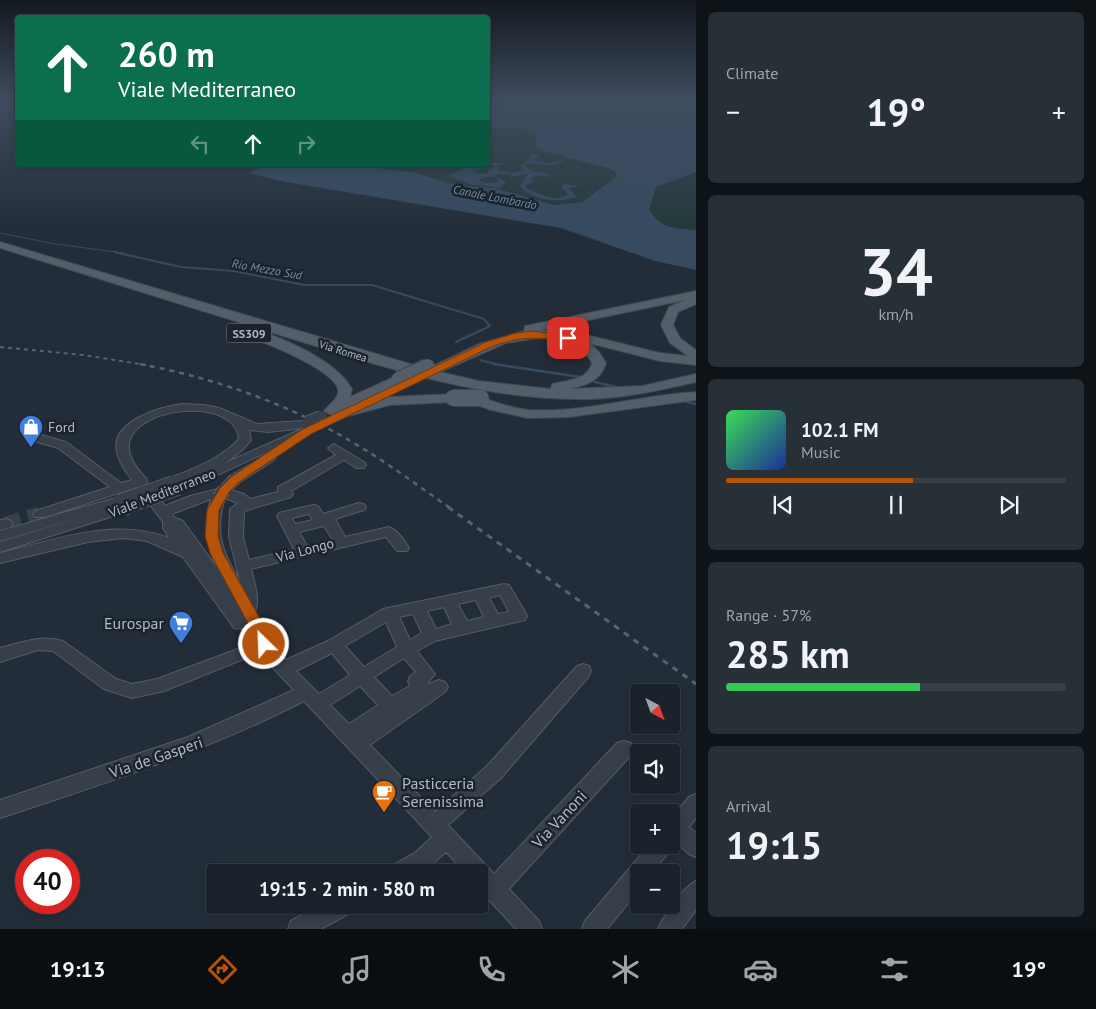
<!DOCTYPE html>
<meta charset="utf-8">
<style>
:root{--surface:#1a222b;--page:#272f37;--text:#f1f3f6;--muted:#9fa4a9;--line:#383f47;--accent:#b45309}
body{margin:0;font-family:"PT Sans",sans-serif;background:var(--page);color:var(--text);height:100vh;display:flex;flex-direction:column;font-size:19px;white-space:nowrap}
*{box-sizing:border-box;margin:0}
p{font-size:16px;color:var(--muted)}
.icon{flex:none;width:28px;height:28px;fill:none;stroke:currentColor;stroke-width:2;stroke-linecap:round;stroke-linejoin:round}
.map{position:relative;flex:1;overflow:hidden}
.drawer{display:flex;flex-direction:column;gap:12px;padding:12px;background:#0e1318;width:400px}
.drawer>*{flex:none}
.top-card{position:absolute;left:15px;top:15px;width:475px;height:152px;border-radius:5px;box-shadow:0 2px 8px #0003,0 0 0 1px var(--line);background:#0b6e4f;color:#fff;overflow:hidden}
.needle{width:32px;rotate:139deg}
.buttons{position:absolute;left:630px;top:684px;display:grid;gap:10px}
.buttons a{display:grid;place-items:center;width:50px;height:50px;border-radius:5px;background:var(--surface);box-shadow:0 2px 8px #0003,0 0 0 1px var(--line);font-size:25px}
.speed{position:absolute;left:15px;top:849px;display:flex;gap:10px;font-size:25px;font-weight:700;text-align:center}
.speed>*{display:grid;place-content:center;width:65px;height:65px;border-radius:50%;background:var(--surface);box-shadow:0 2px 8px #0003,0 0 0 1px var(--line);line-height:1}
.speed .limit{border:8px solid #d22;background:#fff;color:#111}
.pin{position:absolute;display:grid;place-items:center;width:42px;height:42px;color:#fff;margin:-21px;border-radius:10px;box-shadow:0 2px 8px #0006}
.me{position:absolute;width:55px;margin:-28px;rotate:336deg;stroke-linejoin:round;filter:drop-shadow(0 0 4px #0008)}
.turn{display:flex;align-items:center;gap:18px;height:105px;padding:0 20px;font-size:22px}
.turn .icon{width:65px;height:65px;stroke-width:2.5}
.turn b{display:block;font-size:35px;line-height:42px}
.lanes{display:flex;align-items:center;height:48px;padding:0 20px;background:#0003;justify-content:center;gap:25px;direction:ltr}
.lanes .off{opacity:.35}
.big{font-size:38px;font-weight:700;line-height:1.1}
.drawer .card{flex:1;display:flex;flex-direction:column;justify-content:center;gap:8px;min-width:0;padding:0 18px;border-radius:8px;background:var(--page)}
.drawer .dial{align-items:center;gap:0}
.dial b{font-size:65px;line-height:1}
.song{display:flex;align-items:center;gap:15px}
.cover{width:60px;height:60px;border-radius:8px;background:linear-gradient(135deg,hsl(130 70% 55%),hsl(230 70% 35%))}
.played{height:5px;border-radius:2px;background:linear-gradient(90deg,var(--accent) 55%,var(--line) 55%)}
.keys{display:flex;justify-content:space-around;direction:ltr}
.heat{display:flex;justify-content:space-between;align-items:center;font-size:28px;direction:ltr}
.charge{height:8px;border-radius:4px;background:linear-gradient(90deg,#34c759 57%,var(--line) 0)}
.trip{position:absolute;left:206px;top:864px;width:282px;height:50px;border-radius:5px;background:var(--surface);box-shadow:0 2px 8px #0003,0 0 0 1px var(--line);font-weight:700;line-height:50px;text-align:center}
.tab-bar{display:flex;height:80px;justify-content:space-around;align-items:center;background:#0a0e11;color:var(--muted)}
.tab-bar .icon{width:35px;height:35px}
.tab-bar .on{color:var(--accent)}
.tab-bar b{font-size:22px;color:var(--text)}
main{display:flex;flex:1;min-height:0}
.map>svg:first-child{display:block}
.green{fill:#24393a;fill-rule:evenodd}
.water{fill:#364a60}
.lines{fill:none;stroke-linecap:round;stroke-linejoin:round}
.stream-far2{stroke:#364a60;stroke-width:1}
.stream-far1{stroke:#364a60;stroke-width:2}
.stream{stroke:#364a60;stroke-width:2.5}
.minor-tunnel{stroke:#38424e;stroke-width:15;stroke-dasharray:15 8;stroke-linecap:butt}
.minor-casing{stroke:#545d68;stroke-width:2}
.major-casing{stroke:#3f4853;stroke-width:2}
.minor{fill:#363f4a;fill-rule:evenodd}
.major{fill:#545e6a;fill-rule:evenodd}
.rail-far2{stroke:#586371;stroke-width:2;stroke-dasharray:4 4;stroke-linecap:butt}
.rail-far1{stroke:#586371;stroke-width:2.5;stroke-dasharray:5 5;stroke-linecap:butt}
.rail{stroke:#586371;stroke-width:3;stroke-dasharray:6 6;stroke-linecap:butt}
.minor-bridge-far1-casing{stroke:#545d68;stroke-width:14;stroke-linecap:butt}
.minor-bridge-casing{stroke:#545d68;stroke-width:17;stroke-linecap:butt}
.major-bridge-casing{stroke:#3f4853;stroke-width:18;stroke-linecap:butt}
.minor-bridge-far1{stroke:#363f4a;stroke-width:12}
.minor-bridge{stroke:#363f4a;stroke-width:15}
.major-bridge{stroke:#545e6a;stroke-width:16}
.route{fill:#b45309;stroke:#753606}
.labels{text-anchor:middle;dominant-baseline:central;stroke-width:5;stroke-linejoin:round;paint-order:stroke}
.far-street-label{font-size:11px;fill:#b1bac6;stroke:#1b242e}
.far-water-label{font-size:12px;font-style:italic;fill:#728ca9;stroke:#1b242e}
.shield{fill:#1b242e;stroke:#848d98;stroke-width:1}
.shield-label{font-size:12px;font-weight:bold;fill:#b1bac6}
.poi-label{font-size:14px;fill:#b1bac6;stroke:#1b242e;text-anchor:start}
.street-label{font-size:14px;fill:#b1bac6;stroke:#1b242e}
.near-poi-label{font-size:16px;fill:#b1bac6;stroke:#1b242e;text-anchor:end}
.near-street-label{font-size:16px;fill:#b1bac6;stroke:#1b242e}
</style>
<main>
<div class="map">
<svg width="696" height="929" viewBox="0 0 696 929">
<rect width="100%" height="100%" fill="#232d39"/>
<path class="green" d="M654,112L617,173V176L582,202L565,205L544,203L495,188L459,186L416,173L358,165H488V130ZM520,128L537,131L606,167L540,150L536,145V133Z
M696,172V230C674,228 662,229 648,210L656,187Z"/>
<path class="water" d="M488,98H696V172L656,187L649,210C662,229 674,228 696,230V270L655,261L561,228L286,182L249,173L259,168L237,165H358L416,173L459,186L495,188L554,205L582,202L617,176L614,171L607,168L540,150L536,146V133C521,125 504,128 488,130Z
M530,154L539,155L533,161L547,163L564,160C553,170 539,161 525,165L532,172H544L552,177L536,175L532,178L533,182L525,185L526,188C536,192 557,204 568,194L561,187L564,184L581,186L569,188L577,197C560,203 531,201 520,186L528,174L510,177L511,174H495L498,176C490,178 485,174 479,181L487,183L499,182L496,178L506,181L500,188L469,184L448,176L471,165H480L477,167L485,169L474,170L479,172L471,173L487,174L489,172L487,171L496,167L488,163H509L497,165L498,171L511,173L524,170L520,166L531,158Z"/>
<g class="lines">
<path class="stream-far2" d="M0,233L55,244L124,253"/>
<path class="stream-far1" d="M114,252L181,267L234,271L304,285H372L484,319L490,326L456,342
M480,360L499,365"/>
<path class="stream" d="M494,364L580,377
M595,382L616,387
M687,402L696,404"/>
<path class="minor-tunnel" d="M6,524L40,514"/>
<defs>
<path id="minor" d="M182,404L205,405L219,408L257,424L302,421L306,423L307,427L316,423L322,427L178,493L171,489L175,486L168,485L167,482L168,479C194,468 220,460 239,439C234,393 125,408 129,449C130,461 139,471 146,478C147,480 147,483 148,485C153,492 160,499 165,506L190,496L218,489L230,476L270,453L276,457L274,460L240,482L231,490L244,494L250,499L278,492V487L336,455L328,448L334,444L364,462L366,465L364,468H356L344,460L291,491L293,494L291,497L244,511L243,537L249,560L294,549L277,516L279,513L313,505L318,506L323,514L359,503L364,504L366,507L364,510L335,519L345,537L389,527C397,530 405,541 409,548L407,551H397L386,537L251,569C254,581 263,608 251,614L265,635L263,639C252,643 249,637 244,629L234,628L183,557L147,541L123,538L88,542L0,563V553C55,540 114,517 169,538L163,528V522L137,487L45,517H35L33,514L35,511L110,487L58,448L30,440L28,437L34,433L66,442L121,483L132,480C126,472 119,462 117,452C110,421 160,407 182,404ZM304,428L225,463C235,456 244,450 251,440L249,430L268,432ZM225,498L238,503L230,509L229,537L240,581C222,552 214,532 225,498ZM211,499C203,524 206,544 217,568L183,521L175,518L172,514ZM309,514L313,520L295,524L292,518ZM324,526L333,540L307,546L299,532Z
M345,410L349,411L351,413L349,415L328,424L322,421Z
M119,497L124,498L126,501L124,504L129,505L131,508L129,511L0,552V542L91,514L0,541V531Z
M6,519L11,521L13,524L11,527L0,530V520Z
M504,584L509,585L525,612L527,616L525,620L435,641L417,651L435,674L428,682L429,684L439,680L445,682L448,687L445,692L370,745L435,812L487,766L577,666L583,664L589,666L591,671L589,676L501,778L448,825L494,874L617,743L624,741L631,743L633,749L631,755L509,889L539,921L542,929H516L480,890V872H465L446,852C422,874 422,872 390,872L393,865L416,852L432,837L304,701C207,751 103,784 0,818V800L188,737L294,690L259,653L164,691L132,698L104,689L53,651L38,650L0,662V648C21,643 41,634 63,641L116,679L132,684L157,679L262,640L268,641L286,660L328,641L383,609ZM500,595L509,612L498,614L489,598ZM476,600L484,617L467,621L458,604ZM444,607L452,624L436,629L427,611ZM413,614L422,633L410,640L399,617ZM386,622L397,647L364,667L345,646ZM332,653L350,675L319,694L296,671ZM404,658L416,672L410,676L408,681L410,686L392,696L374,677ZM360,686L378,705L349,724L330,705Z
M696,794V818L689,827L696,833V857L689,854L675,841L671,843V818L689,797Z
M671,843L672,845L669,852L652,872H639V890L607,929H582L585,921L649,845H671Z
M696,881V910L682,929H658C664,915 683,887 696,881Z
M320,905H353L350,913L321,929H288L291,921Z"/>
<path id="major" d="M0,242L427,369L479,344L524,331L525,326L696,291V304L678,312L673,325L680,338L696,350V365L660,361L589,343L599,352L606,363C601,381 585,386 568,389L642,386L696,374V382C660,390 625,398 588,399C477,401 368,362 264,330C176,303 88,275 0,248ZM685,300L669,307L661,325L670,343L688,356L660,353L574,332L568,335L541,330ZM537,338C557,339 583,343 592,363C587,381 567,380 552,384L551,389L479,381L440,372L506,343Z
M237,324C272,333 334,357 352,389L350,397L394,377L399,376L406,380L357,405L389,397L453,394L459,396L466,393C487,398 507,408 529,410C585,413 640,395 696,392V400L569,417L528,418L491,410L460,399L453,402L390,405L345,417L340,416L338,412L331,415L324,411C328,405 340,398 338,389C332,367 253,338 233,331L231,328Z"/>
</defs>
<use href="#minor" class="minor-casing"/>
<use href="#major" class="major-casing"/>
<use href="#minor" class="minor"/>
<use href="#major" class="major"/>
<path class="rail-far2" d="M0,347L83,355L146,365"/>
<path class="rail-far1" d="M140,364C219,379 294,406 362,448C392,466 421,488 450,508"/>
<path class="rail" d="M448,507L696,684"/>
<defs>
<path id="minor-bridge-far1" d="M308,422L321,417
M218,498L224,490
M119,501L173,482
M124,508L178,489"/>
<path id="minor-bridge" d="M124,508L127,507"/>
<path id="major-bridge" d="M399,380L427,367
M453,398H481"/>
</defs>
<use href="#minor-bridge-far1" class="minor-bridge-far1-casing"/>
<use href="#minor-bridge" class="minor-bridge-casing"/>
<use href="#major-bridge" class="major-bridge-casing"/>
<use href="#minor-bridge-far1" class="minor-bridge-far1"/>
<use href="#minor-bridge" class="minor-bridge"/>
<use href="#major-bridge" class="major-bridge"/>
</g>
<linearGradient id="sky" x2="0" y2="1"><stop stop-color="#13191f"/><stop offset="0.43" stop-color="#3f4c5f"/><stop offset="1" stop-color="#3f4c5f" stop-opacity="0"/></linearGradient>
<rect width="696" height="229" fill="url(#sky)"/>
<path class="route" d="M532,331L568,336L572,338L568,341C536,337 524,336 493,346L311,434L239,482L229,492L219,510L218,536L223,553L271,638L269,648H259L256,638L210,553L205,536L207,510L220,488L231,477L303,429L486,342L516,333Z"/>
<defs>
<symbol id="shop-pin" viewBox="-11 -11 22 30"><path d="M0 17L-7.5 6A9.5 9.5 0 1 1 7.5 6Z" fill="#3f7fe0" stroke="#1b242e"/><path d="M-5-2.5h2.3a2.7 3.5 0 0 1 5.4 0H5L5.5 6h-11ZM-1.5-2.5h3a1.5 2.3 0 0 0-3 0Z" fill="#fff"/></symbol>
<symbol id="supermarket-pin" viewBox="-11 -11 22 30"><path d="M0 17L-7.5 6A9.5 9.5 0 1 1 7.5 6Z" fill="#3f7fe0" stroke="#1b242e"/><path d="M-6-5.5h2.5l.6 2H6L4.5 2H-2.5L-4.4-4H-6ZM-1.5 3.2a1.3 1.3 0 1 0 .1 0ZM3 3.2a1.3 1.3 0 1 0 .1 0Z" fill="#fff"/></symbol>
<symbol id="cafe-pin" viewBox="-11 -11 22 30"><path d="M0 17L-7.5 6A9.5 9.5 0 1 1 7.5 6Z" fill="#e8710a" stroke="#1b242e"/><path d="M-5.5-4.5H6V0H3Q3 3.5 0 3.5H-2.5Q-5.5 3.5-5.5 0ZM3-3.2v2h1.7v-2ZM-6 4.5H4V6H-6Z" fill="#fff"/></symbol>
</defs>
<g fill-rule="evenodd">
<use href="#shop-pin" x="17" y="413" width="28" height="38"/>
<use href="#supermarket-pin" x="167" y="609" width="28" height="38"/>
<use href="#cafe-pin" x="370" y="778" width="28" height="38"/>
</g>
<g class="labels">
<g class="far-street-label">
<text transform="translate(343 351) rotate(17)">Via Romea</text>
</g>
<g class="far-water-label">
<text transform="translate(495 197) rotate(11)">Canale Lombardo</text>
<text transform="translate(267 269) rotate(10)">Rio Mezzo Sud</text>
</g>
<rect class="shield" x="226.5" y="323.5" width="45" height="19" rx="4"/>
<g class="shield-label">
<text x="249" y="333">SS309</text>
</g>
<g class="poi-label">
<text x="48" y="427">Ford</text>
</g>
<g class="street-label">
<text transform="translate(162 493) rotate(-21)">Viale Mediterraneo</text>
<text transform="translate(305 550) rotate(-15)">Via Longo</text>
</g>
<g class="near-poi-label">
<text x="164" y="623">Eurospar</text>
<text x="402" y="783" text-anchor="start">Pasticceria<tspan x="402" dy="18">Serenissima</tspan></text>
</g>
<g class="near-street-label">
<text transform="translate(156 757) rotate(-19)">Via de Gasperi</text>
<text transform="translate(559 819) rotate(-47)">Via Vanoni</text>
</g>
</g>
</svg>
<div class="buttons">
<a><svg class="needle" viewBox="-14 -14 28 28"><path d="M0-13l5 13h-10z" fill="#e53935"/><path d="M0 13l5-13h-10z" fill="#9fa4a9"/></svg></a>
<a><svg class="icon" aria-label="sound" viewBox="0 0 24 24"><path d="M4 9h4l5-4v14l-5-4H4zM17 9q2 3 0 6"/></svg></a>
<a>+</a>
<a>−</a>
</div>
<div class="speed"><div class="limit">40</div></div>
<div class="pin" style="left:568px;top:338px;background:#d93025"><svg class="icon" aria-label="arrive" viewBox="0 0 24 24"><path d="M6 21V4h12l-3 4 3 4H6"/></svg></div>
<svg class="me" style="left:264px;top:644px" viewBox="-20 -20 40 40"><circle r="17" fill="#b45309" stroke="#fff" stroke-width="3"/><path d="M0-11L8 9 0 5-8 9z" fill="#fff"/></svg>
<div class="trip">19:15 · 2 min · 580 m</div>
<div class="top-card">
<div class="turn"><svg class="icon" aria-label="ahead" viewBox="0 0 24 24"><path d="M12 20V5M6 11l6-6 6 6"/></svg><div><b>260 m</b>Viale Mediterraneo</div></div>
<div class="lanes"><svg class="icon off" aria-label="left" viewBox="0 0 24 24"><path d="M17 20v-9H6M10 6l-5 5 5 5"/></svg><svg class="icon" aria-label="ahead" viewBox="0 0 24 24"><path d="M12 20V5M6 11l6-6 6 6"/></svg><svg class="icon off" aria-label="right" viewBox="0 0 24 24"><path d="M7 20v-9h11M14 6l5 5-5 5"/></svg></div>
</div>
</div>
<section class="drawer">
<div class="card"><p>Climate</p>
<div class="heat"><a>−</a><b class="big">19°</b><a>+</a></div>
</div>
<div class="card dial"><b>34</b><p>km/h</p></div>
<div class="card">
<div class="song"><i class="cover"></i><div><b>102.1 FM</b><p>Music</p></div></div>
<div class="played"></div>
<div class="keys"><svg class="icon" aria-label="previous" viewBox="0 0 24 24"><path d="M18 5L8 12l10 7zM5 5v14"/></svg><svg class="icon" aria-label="pause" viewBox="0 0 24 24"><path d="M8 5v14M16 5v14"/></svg><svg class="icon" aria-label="next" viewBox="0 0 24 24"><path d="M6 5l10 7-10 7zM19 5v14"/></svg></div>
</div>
<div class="card"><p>Range · 57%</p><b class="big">285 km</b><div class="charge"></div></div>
<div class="card"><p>Arrival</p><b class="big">19:15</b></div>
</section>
</main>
<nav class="tab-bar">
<b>19:13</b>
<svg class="icon on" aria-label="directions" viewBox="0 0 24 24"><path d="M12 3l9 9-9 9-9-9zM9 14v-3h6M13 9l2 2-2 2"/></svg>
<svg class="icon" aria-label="music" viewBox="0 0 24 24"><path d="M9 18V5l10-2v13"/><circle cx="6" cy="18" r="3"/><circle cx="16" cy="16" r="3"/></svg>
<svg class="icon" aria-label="phone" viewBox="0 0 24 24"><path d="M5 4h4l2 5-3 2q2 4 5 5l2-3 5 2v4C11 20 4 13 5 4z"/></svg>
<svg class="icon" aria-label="climate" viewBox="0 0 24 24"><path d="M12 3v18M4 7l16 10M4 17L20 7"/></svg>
<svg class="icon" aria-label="car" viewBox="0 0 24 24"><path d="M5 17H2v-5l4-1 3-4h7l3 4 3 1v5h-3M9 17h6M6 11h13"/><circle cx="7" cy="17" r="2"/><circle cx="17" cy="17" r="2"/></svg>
<svg class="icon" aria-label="filters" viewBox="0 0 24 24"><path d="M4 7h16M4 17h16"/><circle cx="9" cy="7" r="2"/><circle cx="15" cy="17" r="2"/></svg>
<b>19°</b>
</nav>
